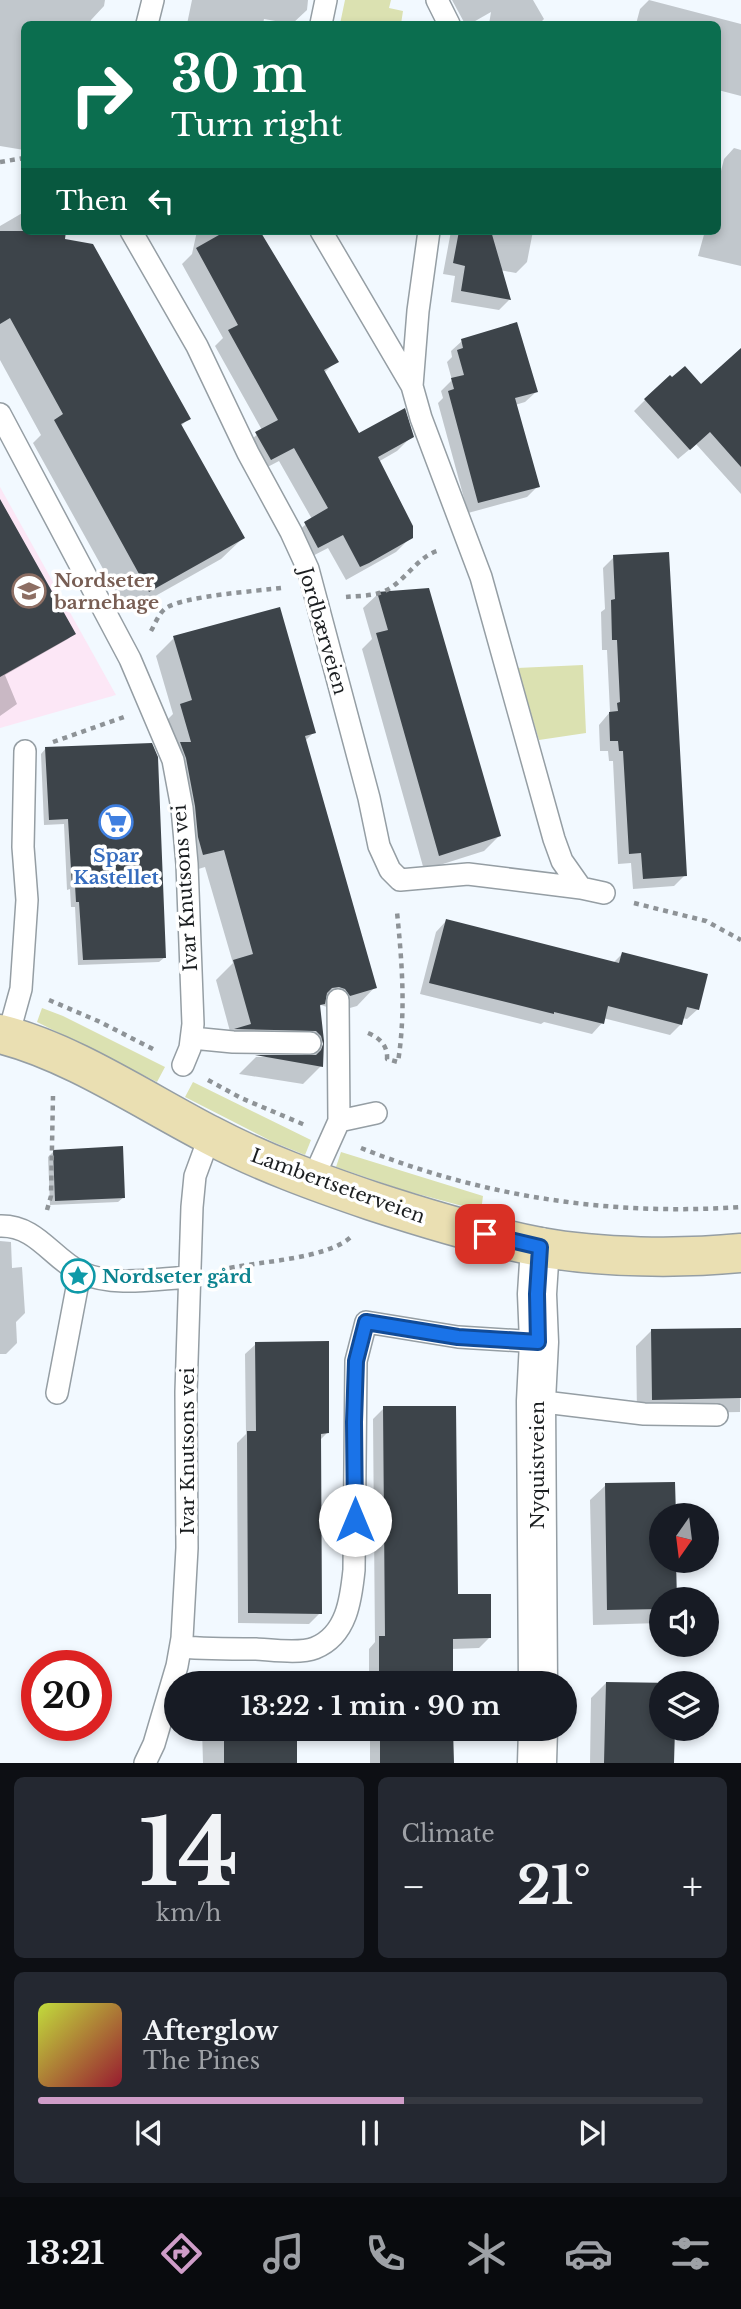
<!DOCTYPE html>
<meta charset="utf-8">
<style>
:root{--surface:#171b24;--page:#242831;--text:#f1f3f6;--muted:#9ea1a6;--line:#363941;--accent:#cf9dc8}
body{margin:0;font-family:"Libre Baskerville",serif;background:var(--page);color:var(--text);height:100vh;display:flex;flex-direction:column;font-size:26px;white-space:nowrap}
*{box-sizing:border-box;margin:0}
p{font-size:23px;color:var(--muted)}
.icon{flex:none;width:38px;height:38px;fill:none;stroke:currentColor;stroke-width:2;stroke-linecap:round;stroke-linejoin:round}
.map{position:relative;height:1763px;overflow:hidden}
.sheet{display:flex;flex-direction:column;gap:14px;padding:14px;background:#0d0f14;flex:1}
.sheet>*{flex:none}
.guide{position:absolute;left:21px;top:21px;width:700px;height:214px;border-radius:10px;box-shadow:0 4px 10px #0003;background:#0b6e4f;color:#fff;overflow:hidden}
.needle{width:46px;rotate:194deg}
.fabs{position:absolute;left:649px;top:1503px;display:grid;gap:14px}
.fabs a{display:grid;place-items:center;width:70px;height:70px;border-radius:50%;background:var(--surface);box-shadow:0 4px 10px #0003;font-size:35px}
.speed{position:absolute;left:21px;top:1650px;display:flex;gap:14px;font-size:35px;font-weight:700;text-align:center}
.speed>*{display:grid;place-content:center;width:91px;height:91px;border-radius:50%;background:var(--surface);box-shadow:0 4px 10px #0003;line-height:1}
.speed .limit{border:10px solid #d22;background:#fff;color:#111}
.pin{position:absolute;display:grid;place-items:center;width:60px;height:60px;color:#fff;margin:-30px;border-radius:14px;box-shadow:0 4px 10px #0006}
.me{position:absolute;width:77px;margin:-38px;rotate:0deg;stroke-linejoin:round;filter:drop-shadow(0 0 5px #0008)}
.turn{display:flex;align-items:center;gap:24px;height:147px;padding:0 35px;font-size:32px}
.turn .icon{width:91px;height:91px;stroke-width:2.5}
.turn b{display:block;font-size:49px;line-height:60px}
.then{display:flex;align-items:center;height:66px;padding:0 35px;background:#0003;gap:14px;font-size:26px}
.big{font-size:52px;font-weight:700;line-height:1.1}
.sheet .widget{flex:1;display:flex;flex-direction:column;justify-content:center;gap:10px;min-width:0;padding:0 24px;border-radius:10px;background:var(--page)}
.sheet .dial{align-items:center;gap:0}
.dial b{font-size:91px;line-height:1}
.song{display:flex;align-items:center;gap:21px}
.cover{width:84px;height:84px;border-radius:10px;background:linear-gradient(135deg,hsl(70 70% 55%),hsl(350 70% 35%))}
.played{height:7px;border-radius:4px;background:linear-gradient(90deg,var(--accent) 55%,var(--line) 55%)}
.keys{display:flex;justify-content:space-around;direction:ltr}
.heat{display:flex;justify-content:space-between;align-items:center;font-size:38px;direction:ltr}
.sheet .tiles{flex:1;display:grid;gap:14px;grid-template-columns:1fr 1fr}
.widget:last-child{grid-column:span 2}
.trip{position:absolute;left:164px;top:1671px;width:413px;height:70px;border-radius:35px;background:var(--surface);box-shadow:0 4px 10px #0003;font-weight:700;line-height:70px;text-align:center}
.tab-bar{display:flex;height:112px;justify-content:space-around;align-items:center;background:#090b0e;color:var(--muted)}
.tab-bar .icon{width:49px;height:49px}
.tab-bar .current{color:var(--accent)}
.tab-bar b{font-size:32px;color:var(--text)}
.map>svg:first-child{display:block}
.education{fill:#fce7f6}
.green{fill:#dbe1b1}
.shadow{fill:#0003}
.building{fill:#3d444a}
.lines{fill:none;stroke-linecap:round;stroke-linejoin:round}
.lane-casing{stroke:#959ea4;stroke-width:24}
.street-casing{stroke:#959ea4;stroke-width:41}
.secondary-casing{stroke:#959ea4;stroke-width:41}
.path{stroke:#8e9397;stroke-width:4.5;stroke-dasharray:5 5;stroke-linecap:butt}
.lane{stroke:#fff;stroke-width:21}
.street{stroke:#fff;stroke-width:38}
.secondary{stroke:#eadfb2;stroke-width:38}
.route-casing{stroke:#114b97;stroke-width:18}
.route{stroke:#1a73e8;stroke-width:12}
.labels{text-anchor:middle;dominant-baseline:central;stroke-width:7;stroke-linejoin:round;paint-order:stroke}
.education-label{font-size:19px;font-weight:bold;fill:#785e54;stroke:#fff;text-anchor:start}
.street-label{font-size:19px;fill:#1b1e20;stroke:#fff}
.shop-label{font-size:19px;font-weight:bold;fill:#366cbe;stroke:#fff}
.culture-label{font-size:19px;font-weight:bold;fill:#0d838f;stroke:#fff;text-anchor:start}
</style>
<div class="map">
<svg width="741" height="1763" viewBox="0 0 741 1763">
<rect width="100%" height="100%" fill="#f2f9ff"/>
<path class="education" d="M0,487L116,695L0,728Z"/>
<path class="green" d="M345,0H391L389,8L403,11L401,24H340Z
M583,665L586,733L539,740L517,668Z
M42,1008L63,1016L165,1067L157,1082L37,1022Z
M193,1082L311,1140L305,1155L273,1142L185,1097Z
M341,1152L483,1196L481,1211L403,1190L336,1167Z"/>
<path class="shadow" d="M0,0H105L104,6L91,20L90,24H24V150L0,146Z
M192,0H308L307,10L292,24L264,19L263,24H187Z
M452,0H533L544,19L539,24H489L491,12L470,24H465Z
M649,0L741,24V96L718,90V24H636L640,9Z
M734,148L741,150V266L698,256L705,231H718V183L724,159Z
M24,212V231H53L188,419L180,427L243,538L221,559L127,612L33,443L41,435L0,360V226Z
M197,231H259L336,361L324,373L359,435L412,436L397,451L378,462L411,537L396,552L346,580L328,548L303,561L290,538L312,519L279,461L256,473L242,448L262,430L215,346L223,338L182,264L192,254Z
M451,231H533L527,262L516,273L500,270L509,300L499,310L451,302L455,276L443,274Z
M462,341L536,392L525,402L515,405L538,486L527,497L468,513L438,403L443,398L441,391L452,380L447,362L452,357L451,351Z
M741,351V494L696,444L678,459L634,411L645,400L701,386Z
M0,503L73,634L68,639L5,675L17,704L0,716Z
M614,557L685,875L674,886L633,889L631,863L618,864L613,761H609L608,751H600L599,725L610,712L607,650H602L601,612L605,609L603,568Z
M378,594L499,836L484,851L424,870L362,649L372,639L363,608Z
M174,638L314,732L305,741L375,987L357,1006L332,1013L327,1007L321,1005L319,1007L322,1041L321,1066L303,1084L239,1074L256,1057H306L298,1049L231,1035L216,980L233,963L205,867L185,873L163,724L173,714L156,656Z
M46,748L165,957L159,962L78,965L75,907H71L70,889L67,890L64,824L44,825L41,754Z
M446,921L613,963L622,954L698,1009L687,1019L682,1018L681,1024L670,1035L603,1018L602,1023L592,1034L544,1022L541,1024L420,994L436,932Z
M54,1151L124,1197L118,1202L50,1205L48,1157Z
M0,1241L11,1242L12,1268L22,1267L25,1313L16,1322L17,1343L6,1354H0Z
M741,1330L740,1412L637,1414L636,1346L651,1331Z
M256,1344L327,1433L320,1440V1613L309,1624L238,1623L237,1443L246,1434L245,1354Z
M384,1408L456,1596L490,1637L479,1648L451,1649V1684H369V1649L375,1642L373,1419Z
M606,1485L662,1516V1561H675L662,1600L660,1623L593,1625L590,1500Z
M606,1683L662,1729H673L672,1763H590L591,1698Z
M202,1729H295L296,1763H203Z
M370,1729H452V1763H370Z"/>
<path class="building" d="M0,231H66L65,239L93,244L191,419L181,424L245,538L149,592L54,420L63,414L10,318L0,324Z
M226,231H260L339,362L324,370L359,433L405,408L414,437L378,457L413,526V538L369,563L360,567L343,535L318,548L304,522L328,508L294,448L271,460L255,432L278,420L228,330L238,325L196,248Z
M459,231H491L511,300L461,291L465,266L453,263Z
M517,322L538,392L515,398L540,487L478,503L448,391L454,389L451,378L464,375L457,350L463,348L461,339Z
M741,348V467L710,432L690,450L644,399L670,375L672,377L685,366L701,384Z
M0,499L76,634L0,677Z
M669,552L687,876L643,879L641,853L629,854L623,751H619L618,741H610L609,712L618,711L617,703L620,702L617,640H612L611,600L615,599L613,555Z
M429,588L501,836L439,856L376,633L388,630L377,592Z
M280,607L316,733L305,736L377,988L350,996L345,989L339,987L332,988L327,993L325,1004L320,1005L324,1041L323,1067L255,1055H316L321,1050L323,1044L321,1036L316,1031L234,1029L251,1024L233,960L253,954L224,850L203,855L198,837L195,806L186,758L180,742H191L180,704L192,700L173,636Z
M152,743L158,757L166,958L83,960L79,902H76L75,885L72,886L68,819L49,820L45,747Z
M446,919L619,963L622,952L708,974L699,1010L687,1007L682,1025L608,1006L604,1024L554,1012V1014L429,983Z
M123,1146L125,1198L55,1201L53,1150Z
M741,1328V1398L652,1400L651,1329Z
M329,1341V1433L321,1434L322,1614L248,1613L247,1431H256L255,1342Z
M383,1406H456L458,1594H491V1638L453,1639V1684H379V1636H385Z
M675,1482L676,1516H662V1561H676L677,1600H662V1609L607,1610L605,1483Z
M606,1682L676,1683L662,1684V1729H675L674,1763H604Z
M224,1729H297V1763H224Z
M380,1729H453L454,1763H380Z"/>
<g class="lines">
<defs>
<path id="lane" d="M437,0L449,24
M147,24L153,0
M321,24L326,0
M131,231L197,346L248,453L291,532L308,569L369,798L379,846L390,870L400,880L468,874L581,888
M321,231L412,386
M429,231L418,311L412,386L421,418L481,577L554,839L562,861L581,888L604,893
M0,414L130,659L173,760L182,808L187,864L193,1024L190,1048L183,1065
M338,1000L339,1121
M8,1036L21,989L27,900L23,847L25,751
M192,1038L233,1042L310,1043
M312,1181L339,1121L376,1113
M0,1226C37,1225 52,1259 82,1273C115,1287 154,1279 189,1277
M57,1393L80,1272
M536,1401L644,1414L717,1415
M181,1647C206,1649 231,1649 256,1649C273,1650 300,1654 315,1648C347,1635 351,1599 354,1570L356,1361L366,1322L458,1337L539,1342
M145,1763L154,1744L177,1666L182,1638L187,1548L186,1392L192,1207L195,1176L210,1135"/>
<path id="street" d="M538,1684L536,1401L539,1342L537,1294L540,1247
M537,1763L538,1729"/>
<path id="secondary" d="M0,1034C70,1051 146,1102 210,1135C261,1162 316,1182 372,1201C427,1219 483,1236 540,1247C600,1258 680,1259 741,1253"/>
</defs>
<use href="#lane" class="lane-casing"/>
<use href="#street" class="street-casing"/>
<use href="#secondary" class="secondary-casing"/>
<path class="path" d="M0,162L24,158
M346,597C356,596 369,596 379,593C402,587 414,559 437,551
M151,631C155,624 159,613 166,608C184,596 257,591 281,588
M53,742L124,717
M634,903L706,921L741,940
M49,1000L98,1021L155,1050
M368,1033C380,1038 388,1046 387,1059L398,1062C406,1011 402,962 397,912
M208,1080L241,1098L305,1125
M361,1148C483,1197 611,1216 741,1207
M47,1210L51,1196L53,1096
M220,1270C256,1261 327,1260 352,1236"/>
<use href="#lane" class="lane"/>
<use href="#street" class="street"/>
<use href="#secondary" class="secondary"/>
</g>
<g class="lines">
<defs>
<path id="route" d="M355,1520L354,1422L356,1361L366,1322L458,1337L538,1342L537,1294L540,1247L485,1234"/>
</defs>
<use href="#route" class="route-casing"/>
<use href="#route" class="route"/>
</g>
<defs>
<symbol id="school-ring" viewBox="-11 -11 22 22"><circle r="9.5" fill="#fff" stroke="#8d6e63" stroke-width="1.5"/><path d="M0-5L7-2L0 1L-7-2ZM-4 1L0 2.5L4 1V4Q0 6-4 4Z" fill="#8d6e63"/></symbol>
<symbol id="supermarket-ring" viewBox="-11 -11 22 22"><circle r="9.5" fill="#fff" stroke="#3f7fe0" stroke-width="1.5"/><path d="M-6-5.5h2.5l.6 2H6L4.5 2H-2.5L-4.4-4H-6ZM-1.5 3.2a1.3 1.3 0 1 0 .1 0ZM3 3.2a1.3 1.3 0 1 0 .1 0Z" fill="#3f7fe0"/></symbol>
<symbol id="sight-ring" viewBox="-11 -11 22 22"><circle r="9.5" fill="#fff" stroke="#0f9aa8" stroke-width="1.5"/><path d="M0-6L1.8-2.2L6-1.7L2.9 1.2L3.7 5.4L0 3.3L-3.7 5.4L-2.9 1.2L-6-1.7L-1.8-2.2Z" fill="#0f9aa8"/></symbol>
</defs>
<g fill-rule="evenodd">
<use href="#school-ring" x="10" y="572" width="38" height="38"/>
<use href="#supermarket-ring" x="97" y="803" width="38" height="38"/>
<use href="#sight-ring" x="59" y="1257" width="38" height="38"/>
</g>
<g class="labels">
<g class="education-label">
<text x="54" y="580">Nordseter<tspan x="54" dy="22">barnehage</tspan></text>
</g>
<g class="street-label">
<text transform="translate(323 631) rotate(74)">Jordbærveien</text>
<text transform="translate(185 888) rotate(-94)">Ivar Knutsons vei</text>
<text transform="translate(338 1186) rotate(20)">Lambertseterveien</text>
<text transform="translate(187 1451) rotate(-90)">Ivar Knutsons vei</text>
<text transform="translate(537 1465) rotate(-90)">Nyquistveien</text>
</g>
<g class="shop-label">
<text x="116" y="855">Spar<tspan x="116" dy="22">Kastellet</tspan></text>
</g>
<g class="culture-label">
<text x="102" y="1276">Nordseter gård</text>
</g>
</g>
</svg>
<div class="fabs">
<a><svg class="needle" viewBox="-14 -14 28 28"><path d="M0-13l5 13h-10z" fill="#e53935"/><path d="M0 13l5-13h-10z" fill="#9ea1a6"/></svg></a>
<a><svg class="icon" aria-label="sound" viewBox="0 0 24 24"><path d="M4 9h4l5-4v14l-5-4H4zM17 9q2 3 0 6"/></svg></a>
<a><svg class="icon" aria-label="layers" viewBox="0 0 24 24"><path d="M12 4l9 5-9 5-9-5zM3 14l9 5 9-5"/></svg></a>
</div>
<div class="speed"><div class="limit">20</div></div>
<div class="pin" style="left:485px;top:1234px;background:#d93025"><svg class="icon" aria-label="arrive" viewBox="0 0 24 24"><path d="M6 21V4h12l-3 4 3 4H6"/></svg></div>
<svg class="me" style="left:355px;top:1520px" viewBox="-20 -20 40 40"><circle r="19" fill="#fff"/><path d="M0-13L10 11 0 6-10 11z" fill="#1a73e8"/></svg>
<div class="trip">13:22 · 1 min · 90 m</div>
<div class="guide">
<div class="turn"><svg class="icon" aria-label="right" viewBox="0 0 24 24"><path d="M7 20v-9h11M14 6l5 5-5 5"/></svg><div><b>30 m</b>Turn right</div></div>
<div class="then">Then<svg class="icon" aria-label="left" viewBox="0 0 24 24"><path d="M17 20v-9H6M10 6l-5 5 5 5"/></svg></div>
</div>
</div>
<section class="sheet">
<div class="tiles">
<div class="widget dial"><b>14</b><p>km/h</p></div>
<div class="widget"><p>Climate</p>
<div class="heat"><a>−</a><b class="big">21°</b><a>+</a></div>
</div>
<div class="widget">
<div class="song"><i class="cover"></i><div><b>Afterglow</b><p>The Pines</p></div></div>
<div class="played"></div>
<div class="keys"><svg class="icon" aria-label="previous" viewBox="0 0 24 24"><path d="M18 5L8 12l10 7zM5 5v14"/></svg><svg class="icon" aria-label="pause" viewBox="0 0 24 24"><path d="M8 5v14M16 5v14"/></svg><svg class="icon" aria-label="next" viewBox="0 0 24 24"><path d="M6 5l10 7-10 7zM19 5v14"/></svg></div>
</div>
</div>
</section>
<nav class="tab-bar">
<b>13:21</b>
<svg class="icon current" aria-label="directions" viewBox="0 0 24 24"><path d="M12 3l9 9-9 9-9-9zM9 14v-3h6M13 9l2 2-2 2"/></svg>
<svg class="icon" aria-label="music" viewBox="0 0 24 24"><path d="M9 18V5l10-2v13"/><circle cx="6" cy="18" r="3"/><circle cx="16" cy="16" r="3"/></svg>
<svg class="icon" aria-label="phone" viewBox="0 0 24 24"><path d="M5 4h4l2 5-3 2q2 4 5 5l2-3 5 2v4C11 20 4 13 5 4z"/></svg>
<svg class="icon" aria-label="climate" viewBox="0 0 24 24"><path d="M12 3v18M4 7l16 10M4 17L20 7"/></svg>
<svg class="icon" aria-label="car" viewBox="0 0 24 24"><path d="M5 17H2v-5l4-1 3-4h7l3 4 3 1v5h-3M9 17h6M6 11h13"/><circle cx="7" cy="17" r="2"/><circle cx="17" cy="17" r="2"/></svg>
<svg class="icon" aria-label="filters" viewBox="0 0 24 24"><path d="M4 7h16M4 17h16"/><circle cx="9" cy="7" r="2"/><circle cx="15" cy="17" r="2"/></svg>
</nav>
